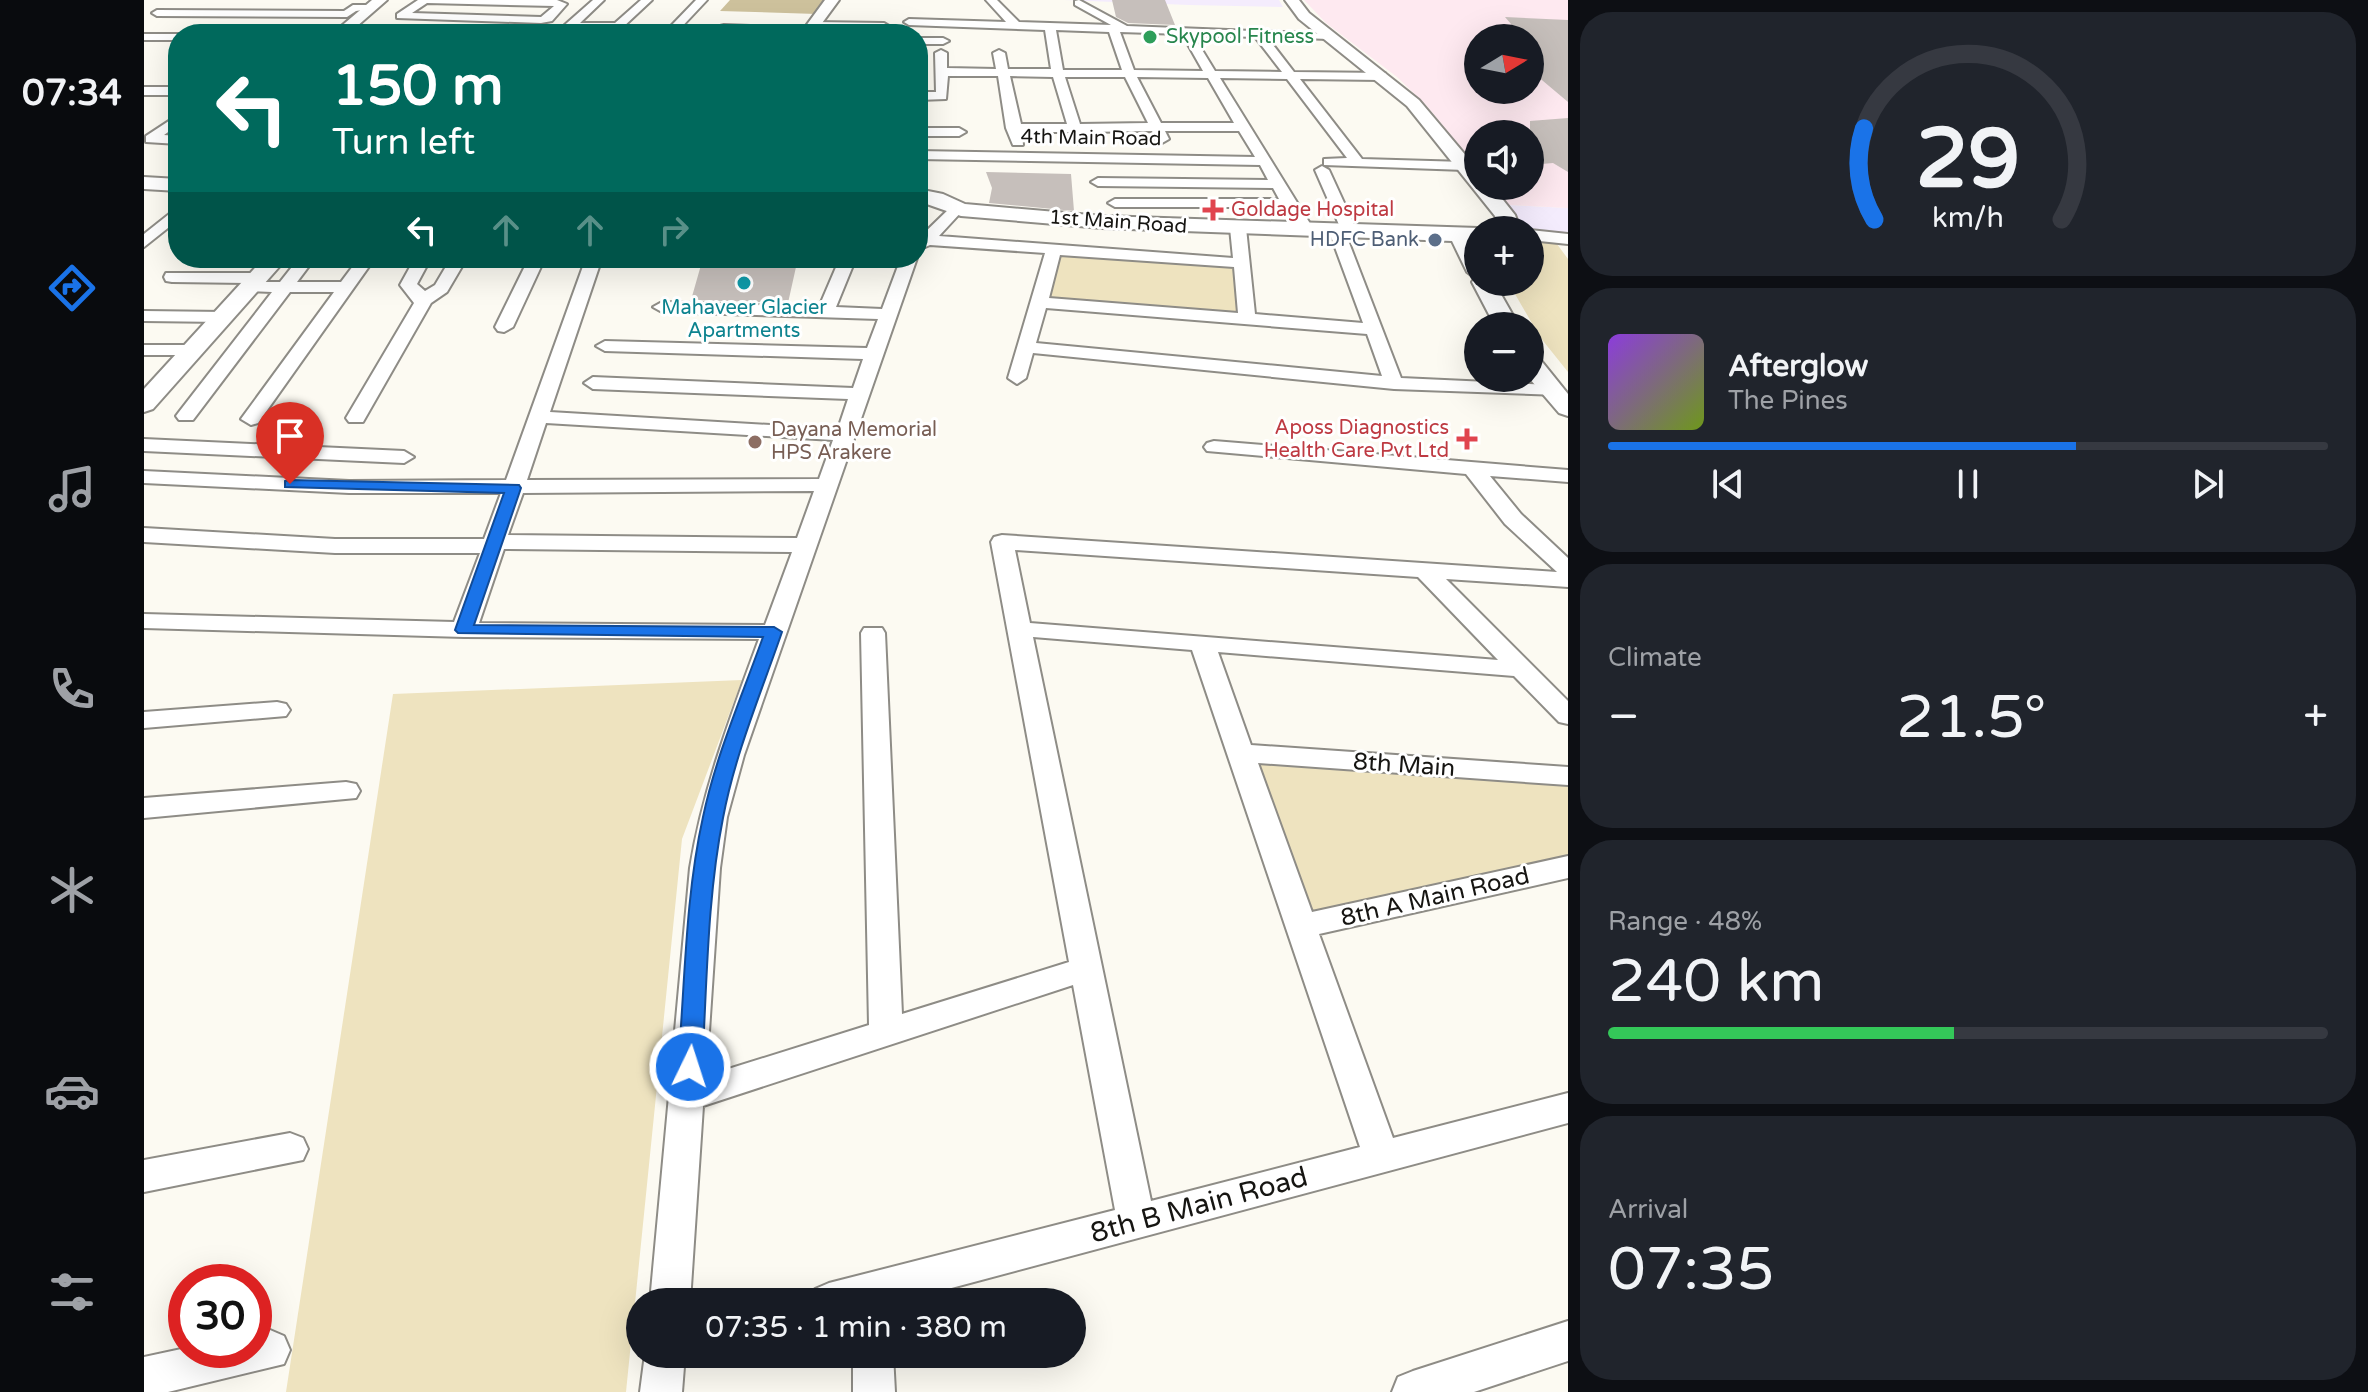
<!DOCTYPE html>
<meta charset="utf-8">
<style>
:root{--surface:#171b24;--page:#20242c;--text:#f1f3f6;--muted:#9ea1a6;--line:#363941;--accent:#1a73e8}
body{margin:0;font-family:"Varela Round",sans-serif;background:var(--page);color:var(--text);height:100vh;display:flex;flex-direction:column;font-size:30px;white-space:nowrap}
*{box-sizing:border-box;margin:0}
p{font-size:26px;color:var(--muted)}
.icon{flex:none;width:44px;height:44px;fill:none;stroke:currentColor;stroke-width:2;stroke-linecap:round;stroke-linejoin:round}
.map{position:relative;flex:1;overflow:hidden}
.sheet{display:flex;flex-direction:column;gap:12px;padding:12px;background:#0d0f14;width:800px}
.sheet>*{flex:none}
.banner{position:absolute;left:24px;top:24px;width:760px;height:244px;border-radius:32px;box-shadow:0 8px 32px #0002;background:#00695c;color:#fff;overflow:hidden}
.needle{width:52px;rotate:80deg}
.fabs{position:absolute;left:1320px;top:24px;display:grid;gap:16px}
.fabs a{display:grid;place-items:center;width:80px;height:80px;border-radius:50%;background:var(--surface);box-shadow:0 8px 32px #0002;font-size:40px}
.speed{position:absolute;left:24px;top:1264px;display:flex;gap:16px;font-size:40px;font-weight:700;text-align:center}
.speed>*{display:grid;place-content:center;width:104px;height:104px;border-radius:50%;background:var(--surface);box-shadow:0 8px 32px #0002;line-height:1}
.speed .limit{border:12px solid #d22;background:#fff;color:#111}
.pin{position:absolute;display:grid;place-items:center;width:68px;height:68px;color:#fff;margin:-82px -34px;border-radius:50% 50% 50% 0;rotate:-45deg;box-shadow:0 0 8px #0007}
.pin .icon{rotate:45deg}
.me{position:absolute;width:88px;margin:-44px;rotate:4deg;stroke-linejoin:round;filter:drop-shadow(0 0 6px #0008)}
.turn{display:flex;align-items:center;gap:28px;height:168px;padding:0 32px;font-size:36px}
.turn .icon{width:104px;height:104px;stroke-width:2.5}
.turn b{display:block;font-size:56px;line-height:68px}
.lanes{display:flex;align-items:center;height:76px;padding:0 32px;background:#0003;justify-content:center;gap:40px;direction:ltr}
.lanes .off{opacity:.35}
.big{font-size:60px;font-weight:600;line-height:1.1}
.sheet .card{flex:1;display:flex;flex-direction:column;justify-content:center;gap:12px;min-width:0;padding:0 28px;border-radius:32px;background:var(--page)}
.sheet .dial{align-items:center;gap:0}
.dial svg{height:208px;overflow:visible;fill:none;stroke:var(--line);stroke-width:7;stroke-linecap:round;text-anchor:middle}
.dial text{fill:var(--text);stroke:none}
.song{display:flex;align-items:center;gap:24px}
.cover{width:96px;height:96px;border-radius:12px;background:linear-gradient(135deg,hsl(270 70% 55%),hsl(80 70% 35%))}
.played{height:8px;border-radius:4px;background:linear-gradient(90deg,var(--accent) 65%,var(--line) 65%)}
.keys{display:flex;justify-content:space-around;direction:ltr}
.heat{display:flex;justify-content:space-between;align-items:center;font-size:44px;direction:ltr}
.charge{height:12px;border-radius:6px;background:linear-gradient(90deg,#34c759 48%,var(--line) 0)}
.trip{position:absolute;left:482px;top:1288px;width:460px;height:80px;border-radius:40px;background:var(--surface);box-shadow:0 8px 32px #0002;font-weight:600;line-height:80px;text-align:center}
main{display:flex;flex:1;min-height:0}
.dock{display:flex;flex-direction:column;width:144px;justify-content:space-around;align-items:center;background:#090b0e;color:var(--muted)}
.dock .icon{width:56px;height:56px}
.dock .active{color:var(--accent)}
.dock b{font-size:36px;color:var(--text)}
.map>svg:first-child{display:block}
.commercial{fill:#f4ecfd}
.education{fill:#fee9f0;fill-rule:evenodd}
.green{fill:#eee3bf}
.forest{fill:#cdc19c}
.building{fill:#c6bfbb}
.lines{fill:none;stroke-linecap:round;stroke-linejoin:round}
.minor-casing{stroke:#8e8c86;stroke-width:4}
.tertiary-casing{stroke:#8e8c86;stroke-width:4}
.minor{fill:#fff;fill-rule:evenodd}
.tertiary{fill:#fff;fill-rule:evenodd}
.route{fill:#1a73e8;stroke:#114b97;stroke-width:2}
.leisure-dot{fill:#2e9e5b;stroke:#fff;stroke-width:3}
.health-dot{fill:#e0444e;stroke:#fff;stroke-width:3}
.service-dot{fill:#5c6f8a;stroke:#fff;stroke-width:3}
.culture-dot{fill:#0f9aa8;stroke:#fff;stroke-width:3}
.education-dot{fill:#8d6e63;stroke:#fff;stroke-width:3}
.labels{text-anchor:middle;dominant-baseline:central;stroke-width:6;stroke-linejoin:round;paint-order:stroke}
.far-leisure-label{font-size:20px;fill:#27864d;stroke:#fff;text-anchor:start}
.far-street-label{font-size:20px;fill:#161512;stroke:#fff}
.far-health-label{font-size:20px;fill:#be3a42;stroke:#fff;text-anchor:start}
.far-service-label{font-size:20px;fill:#4e5e75;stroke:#fff;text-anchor:end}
.far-culture-label{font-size:20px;fill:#0d838f;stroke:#fff}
.far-education-label{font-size:20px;fill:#785e54;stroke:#fff;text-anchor:start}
.street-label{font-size:24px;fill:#161512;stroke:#fff}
.near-street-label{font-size:28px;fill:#161512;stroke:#fff}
</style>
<main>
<nav class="dock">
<b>07:34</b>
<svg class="icon active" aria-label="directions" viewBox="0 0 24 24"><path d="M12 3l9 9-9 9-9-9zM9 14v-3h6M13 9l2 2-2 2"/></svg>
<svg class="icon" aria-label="music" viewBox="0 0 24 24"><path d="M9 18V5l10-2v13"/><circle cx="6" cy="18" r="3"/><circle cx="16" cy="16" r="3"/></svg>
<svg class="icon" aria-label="phone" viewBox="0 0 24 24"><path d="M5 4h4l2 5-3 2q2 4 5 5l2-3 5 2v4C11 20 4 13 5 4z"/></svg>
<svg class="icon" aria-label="climate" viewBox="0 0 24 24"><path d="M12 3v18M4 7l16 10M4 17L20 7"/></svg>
<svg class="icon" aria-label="car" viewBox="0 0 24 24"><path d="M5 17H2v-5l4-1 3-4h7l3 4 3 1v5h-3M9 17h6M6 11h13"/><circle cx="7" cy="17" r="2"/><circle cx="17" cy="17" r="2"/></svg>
<svg class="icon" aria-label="filters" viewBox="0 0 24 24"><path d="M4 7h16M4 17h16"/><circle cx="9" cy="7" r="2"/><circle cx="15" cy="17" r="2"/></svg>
</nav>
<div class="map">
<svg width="1424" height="1392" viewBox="0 0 1424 1392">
<rect width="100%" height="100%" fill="#fcfaf2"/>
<path class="commercial" d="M920,0H1135L1139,7L1045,5Z
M1365,205L1424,208V236L1383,230Z"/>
<path class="education" d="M1160,0H1424V208L1365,205L1349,186H1386V134H1334V168L1282,105L1253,77L1182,23ZM1334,38H1386V90H1334Z"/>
<path class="green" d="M1386,240H1410L1424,259V372L1396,337L1364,282H1386Z
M910,249L1097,263L1103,319L895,302Z
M598,680L538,839L482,1392H142L249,694Z
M1096,753L1424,776V867L1158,926Z"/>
<path class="forest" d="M586,0H683L673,14L576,11Z"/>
<path class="building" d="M968,0H1021L1031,25L984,23L972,17Z
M1361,17L1424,20V102L1386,70V38H1379Z
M1424,118V172L1409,163L1386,165V121Z
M842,172L927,174L930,211L845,203L848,188Z
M559,258H654L644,303L547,300Z"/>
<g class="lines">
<defs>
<path id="minor" d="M274,0H413L423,4L408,21L397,23L253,18V14ZM283,3L410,6L397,17L268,13Z
M449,0H460L436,23H471L497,0H508L478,28L429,29L423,34H415V30Z
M552,0H563L531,34H489L504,26L526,27Z
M842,0H853L875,22L967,25L931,5V1L935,0L983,26L1189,34V38L1185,39L1123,37L1150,72L1241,73L1243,76L1237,80L1156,79L1218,159L1321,162L1328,166L1321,170L1180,165V159L1203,158L1143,79L1076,78L1170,230L1162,235L1157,233L1141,207H971L964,203L971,199H1135L1129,188L954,186L947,182L954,178L1124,180L1116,165L774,159V151L1111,157L1095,131H1021L1025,139L1018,143L1013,142L1008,131L939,132L942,140L935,144L930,143L926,132H878L879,145H869L862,128L854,76H804L802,99L774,100V92H792L791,53L797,50L803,53V68L852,69L849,53L855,50L861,53L864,69H907L901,30L765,25L760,22L765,19L862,22ZM912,30L965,32L978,70H919ZM976,32L1038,34L1059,71L990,70ZM1049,35L1111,37L1138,72L1071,71ZM866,76L909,77L923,124H877ZM921,77H981L1004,123L936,124ZM993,77L1064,78L1090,123H1017Z
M209,5H227L232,8L212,11L203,17L13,16L8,13L13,10L200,11Z
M670,22L740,23L745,26L740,29L666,27V23Z
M580,25L665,28L670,31L657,34L576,30V26Z
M197,29L259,31L265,34H193V30Z
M0,34H35L34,40H0Z
M774,38H799L805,41L799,44H774Z
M0,87H34V95H0Z
M34,115V125L20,135L34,136V144L2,142V136Z
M774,128H815L822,132L815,136H774Z
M1178,166L1185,170L1213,231L1202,235L1257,378L1407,385L1414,387L1417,391L1414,395L1250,389L889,353L882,378L873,384L864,378L901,253L786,245L774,250V239L808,206L813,205L820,209L795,236L1089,258L1086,228L1094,223L1102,228L1111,314L1219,323L1185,231L1196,227L1171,170ZM916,255L1090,267L1094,313L905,298ZM902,308L1223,334L1238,376L892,343Z
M34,207V220L0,247V234Z
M1386,230L1424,234V244L1386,240Z
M155,258H171L153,282H197L215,258H231L114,423L107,425L97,419L190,292H146L49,420H35L32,416L35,412L128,292L100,291L98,287L103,283L28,282L22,281L20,277L22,273H113L121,278L117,282H136Z
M271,258H287L273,284L281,291L291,285L307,258H323L303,292L287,303L219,422H205L202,418L270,303L256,285Z
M385,258H401L369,327L360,332L354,331L351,327Z
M442,258H458L406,412L694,429L704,399L449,389L440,383L449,377L709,388L719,359L461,351L452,346L461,341L723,348L734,319L518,312L509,307L518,302L675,307L696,258H712L692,307L738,309L757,258H773L600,755L583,817L576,868L562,1076L725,1025L717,633L720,628H738L741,633L758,1014L925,962L847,542L850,537L858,535L1413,572L1361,524L1322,474L1063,451L1060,447L1063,443L1070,441L1424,470V482L1346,476L1377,514L1424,558V587L1302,579L1424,701V724L1415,722L1370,676L1074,652L1107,745L1424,767V785L1114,763L1168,912L1424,856V878L1175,934L1249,1138L1424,1093V1123L755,1302H665L671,1289L685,1283L971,1210L929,985L559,1106L546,1302H506L546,868C559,788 587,715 615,639L320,637L0,628V614L310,622L336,553H191L0,542V528L191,539H340L357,493H205L0,483V471L205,481L362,480ZM402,423L689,440L675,479L383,480ZM670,491L653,538L364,535L379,493ZM360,549L648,552L621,625L335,623ZM871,550L1274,577L1354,660L886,623ZM889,637L1048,650L1216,1147L1007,1201Z
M0,311L79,312L88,317L79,322L0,321Z
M0,345H49L58,350L49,355H0Z
M0,439L260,451L270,457L260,463L0,451Z
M133,702L142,704L146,710L142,716L0,728V712Z
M202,782L212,784L216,791L212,798L0,818V798Z
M146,1133L159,1138L164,1149L159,1160L0,1192V1160Z
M1424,1321V1361L1330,1392H1248L1254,1377L1269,1371Z
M126,1330L140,1336L146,1350L140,1364L24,1392H0V1357L42,1348L110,1350V1334Z
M501,1354H541L538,1392H496Z
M709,1354H749L751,1392H709Z"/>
<path id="tertiary" d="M228,0H243L204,34H188Z
M681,0H695L670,34H656Z
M1141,0H1155L1165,13L1275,100L1334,170V186H1348L1371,215L1375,226L1372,230H1351L1355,225L1351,216L1263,106L1155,19Z
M0,177L34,179V191L0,189Z
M774,189L799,194L821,204L958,216L1334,228L1341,230H1334V240L1328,241L1334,252V282H1350L1375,326H1351L1328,282L1331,278L1323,272L1308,241L958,228L817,216L774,201Z
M120,258H143L9,409L0,412V389Z
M1386,356L1395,358L1424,394V416L1415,413L1385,378Z"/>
</defs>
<use href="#minor" class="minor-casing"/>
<use href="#tertiary" class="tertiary-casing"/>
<use href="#minor" class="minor"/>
<use href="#tertiary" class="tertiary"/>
</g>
<path class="route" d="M146,480L375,485L377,488L330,625L630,627L638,632C617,693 591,754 579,818C563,899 563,985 558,1067L554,1074L546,1077L537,1074L534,1067C541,985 541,898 559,817C572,755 598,696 619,637L314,633L311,630L360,493L141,487V481Z"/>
<circle class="leisure-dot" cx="1006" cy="37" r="8"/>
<g class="health-dot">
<path d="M1065 198h8v8h8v8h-8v8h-8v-8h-8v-8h8z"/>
<path d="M1319 427h8v8h8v8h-8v8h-8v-8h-8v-8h8z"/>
</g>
<circle class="service-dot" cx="1291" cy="240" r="8"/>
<circle class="culture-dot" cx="600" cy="283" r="8"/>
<circle class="education-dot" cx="611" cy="442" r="8"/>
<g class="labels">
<g class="far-leisure-label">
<text x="1022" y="37">Skypool Fitness</text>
</g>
<g class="far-street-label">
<text transform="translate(947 138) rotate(1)">4th Main Road</text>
<text transform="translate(974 222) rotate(4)">1st Main Road</text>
</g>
<g class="far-health-label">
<text x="1087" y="210">Goldage Hospital</text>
<text x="1305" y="428" text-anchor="end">Aposs Diagnostics<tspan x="1305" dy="23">Health Care Pvt Ltd</tspan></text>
</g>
<g class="far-service-label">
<text x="1275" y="240">HDFC Bank</text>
</g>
<g class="far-culture-label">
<text x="600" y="308">Mahaveer Glacier<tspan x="600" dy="23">Apartments</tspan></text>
</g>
<g class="far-education-label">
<text x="627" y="430">Dayana Memorial<tspan x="627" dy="23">HPS Arakere</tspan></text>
</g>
<g class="street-label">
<text transform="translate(1260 765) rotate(4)">8th Main</text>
<text transform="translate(1291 897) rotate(-13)">8th A Main Road</text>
</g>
<g class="near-street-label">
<text transform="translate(1055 1205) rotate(-15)">8th B Main Road</text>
</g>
</g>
</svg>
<div class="fabs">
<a><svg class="needle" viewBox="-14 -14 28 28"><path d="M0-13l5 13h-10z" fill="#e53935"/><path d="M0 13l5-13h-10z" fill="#9ea1a6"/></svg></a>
<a><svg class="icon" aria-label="sound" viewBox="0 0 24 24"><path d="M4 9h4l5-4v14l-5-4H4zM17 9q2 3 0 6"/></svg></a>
<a>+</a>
<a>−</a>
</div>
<div class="speed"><div class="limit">30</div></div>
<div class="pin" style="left:146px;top:484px;background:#d93025"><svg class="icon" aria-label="arrive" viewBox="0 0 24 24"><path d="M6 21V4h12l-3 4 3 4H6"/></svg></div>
<svg class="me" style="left:546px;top:1067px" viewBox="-20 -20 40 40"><circle r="17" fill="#1a73e8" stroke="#fff" stroke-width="3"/><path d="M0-11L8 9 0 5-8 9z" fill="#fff"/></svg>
<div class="trip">07:35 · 1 min · 380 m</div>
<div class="banner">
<div class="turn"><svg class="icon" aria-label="left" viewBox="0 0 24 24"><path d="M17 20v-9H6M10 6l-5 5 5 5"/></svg><div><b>150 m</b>Turn left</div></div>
<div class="lanes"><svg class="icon" aria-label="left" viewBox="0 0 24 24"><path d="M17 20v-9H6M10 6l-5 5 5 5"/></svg><svg class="icon off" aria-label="ahead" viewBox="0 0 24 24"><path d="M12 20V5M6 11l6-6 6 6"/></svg><svg class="icon off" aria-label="ahead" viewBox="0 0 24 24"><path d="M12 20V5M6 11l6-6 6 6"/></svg><svg class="icon off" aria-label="right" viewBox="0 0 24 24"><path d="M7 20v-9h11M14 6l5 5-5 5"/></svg></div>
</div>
</div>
<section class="sheet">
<div class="card dial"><svg viewBox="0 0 100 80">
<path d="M14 69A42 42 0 1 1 86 69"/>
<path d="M14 69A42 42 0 0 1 10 34" stroke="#1a73e8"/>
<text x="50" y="56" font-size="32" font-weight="700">29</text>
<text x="50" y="72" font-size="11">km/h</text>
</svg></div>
<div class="card">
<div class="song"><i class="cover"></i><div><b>Afterglow</b><p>The Pines</p></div></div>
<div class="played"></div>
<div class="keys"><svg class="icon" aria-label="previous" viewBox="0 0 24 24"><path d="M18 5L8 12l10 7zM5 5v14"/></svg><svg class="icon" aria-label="pause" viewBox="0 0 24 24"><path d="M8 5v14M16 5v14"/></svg><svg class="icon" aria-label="next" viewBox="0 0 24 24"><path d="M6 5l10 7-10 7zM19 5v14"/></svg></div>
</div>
<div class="card"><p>Climate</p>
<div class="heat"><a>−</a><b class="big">21.5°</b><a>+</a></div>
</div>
<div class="card"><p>Range · 48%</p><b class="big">240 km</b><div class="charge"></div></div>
<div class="card"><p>Arrival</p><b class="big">07:35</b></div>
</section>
</main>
